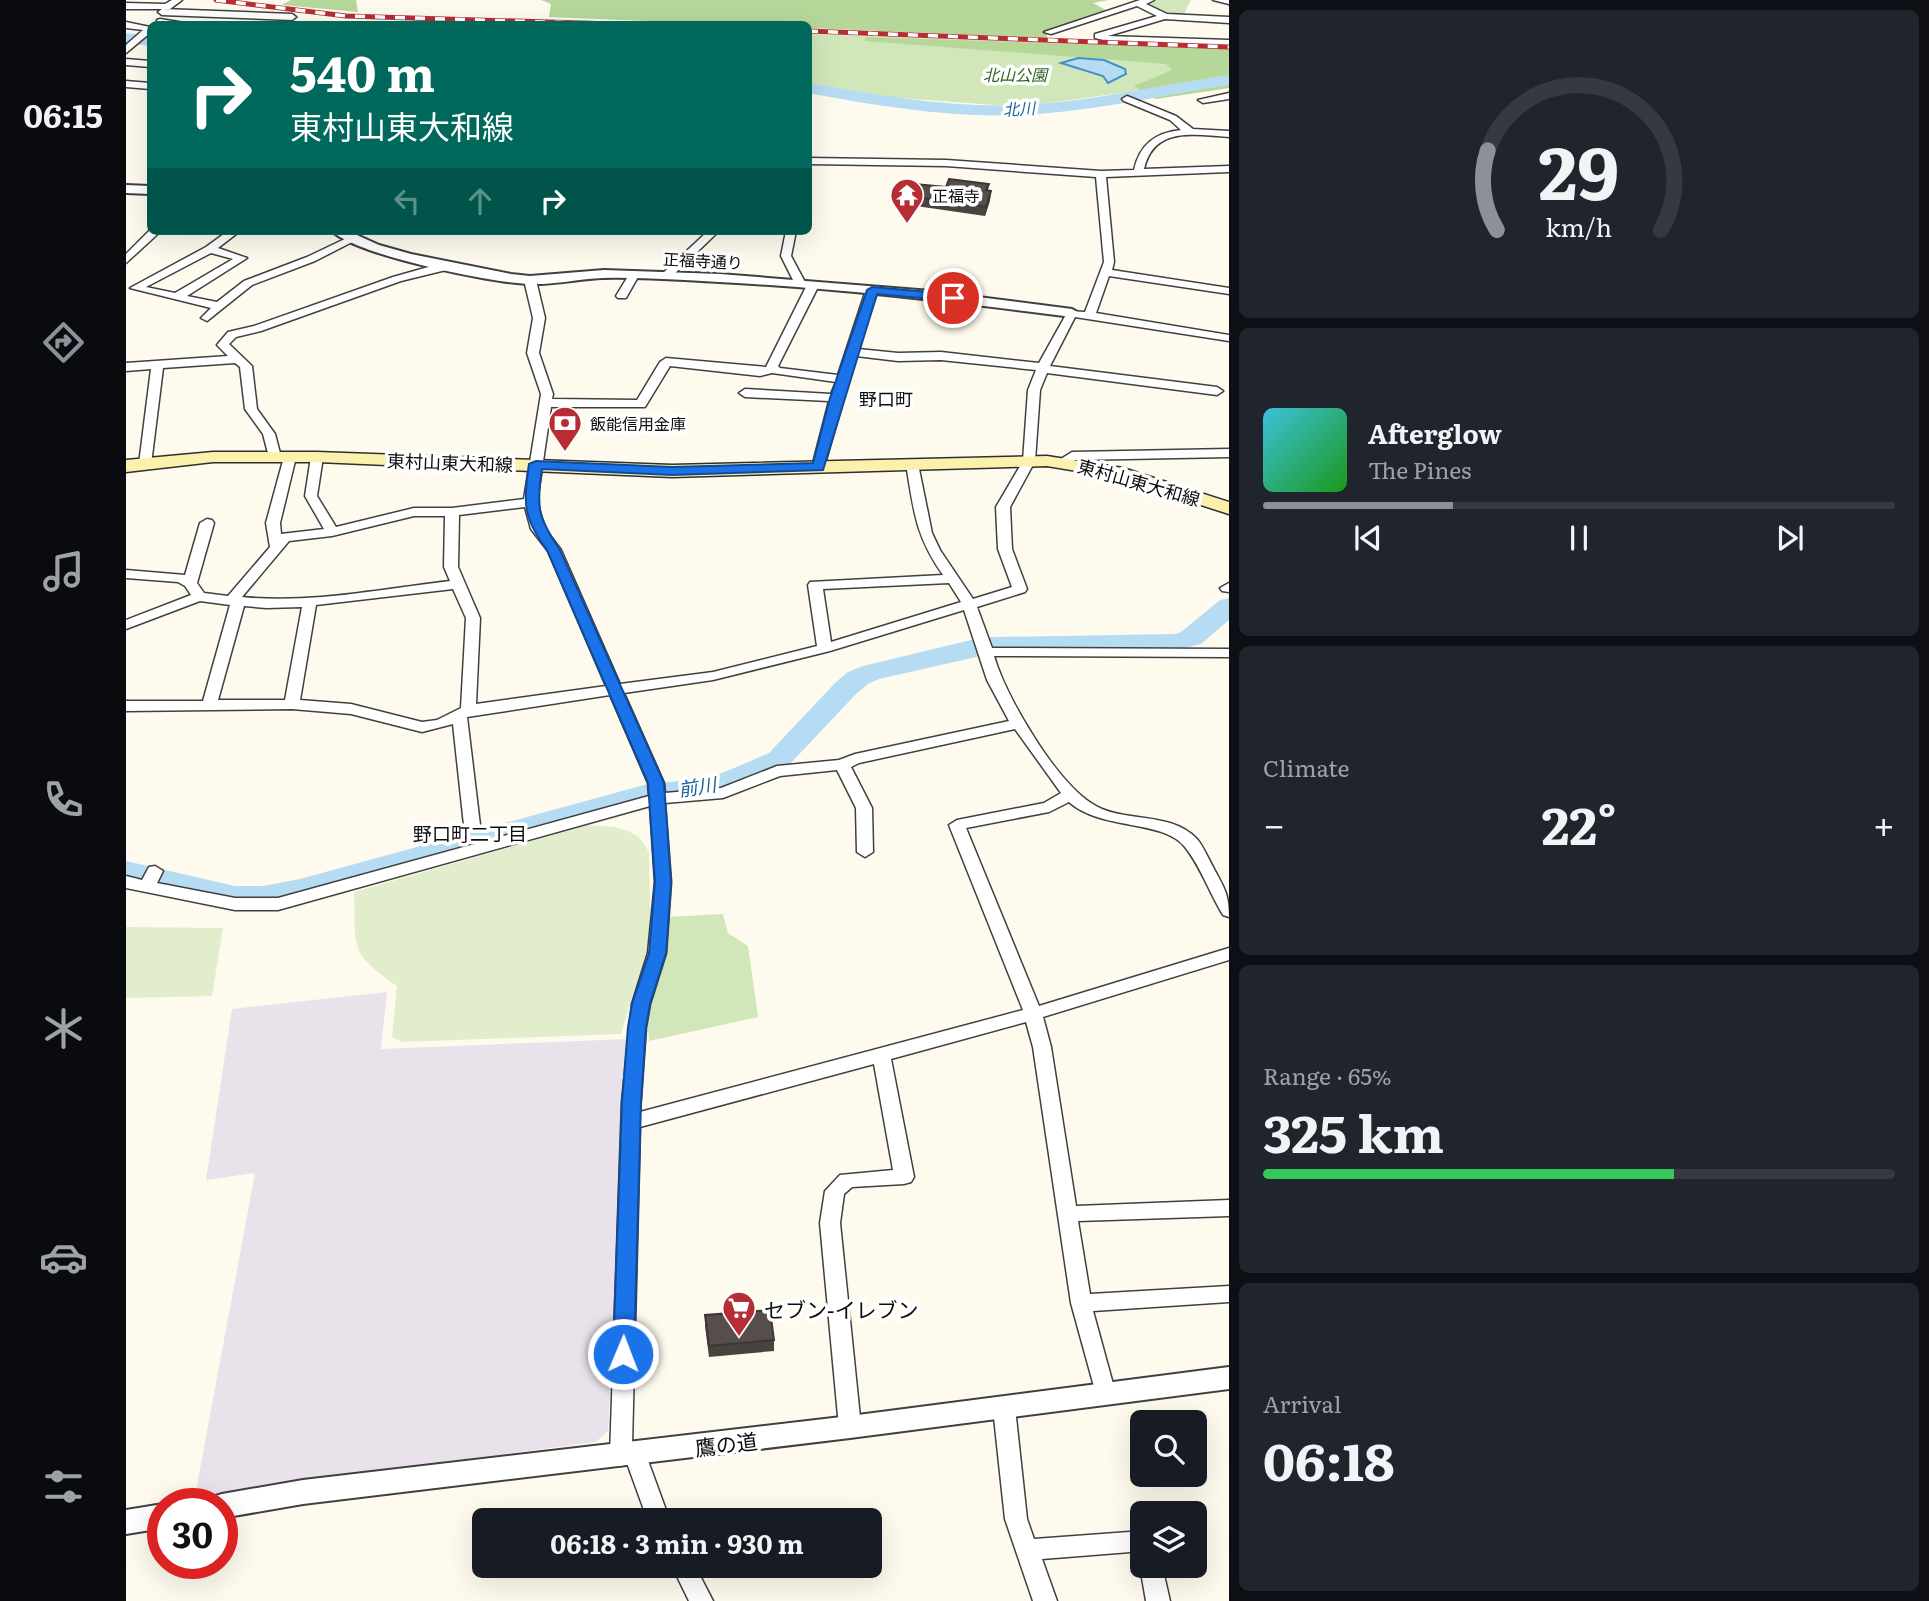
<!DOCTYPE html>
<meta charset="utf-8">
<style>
:root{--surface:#171b24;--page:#20242c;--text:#f1f3f6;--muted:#9ea1a6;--line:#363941;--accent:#8c9099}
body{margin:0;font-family:Literata,"Noto Sans JP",serif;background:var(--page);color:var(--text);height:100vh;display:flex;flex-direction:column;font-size:26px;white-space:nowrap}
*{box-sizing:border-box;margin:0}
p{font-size:23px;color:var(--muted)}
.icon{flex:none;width:38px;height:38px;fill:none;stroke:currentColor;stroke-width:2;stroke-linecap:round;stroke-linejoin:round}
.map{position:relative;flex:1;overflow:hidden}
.details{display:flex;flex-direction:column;gap:10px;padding:10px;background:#0d0f14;width:700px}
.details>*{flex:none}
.guide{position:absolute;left:21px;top:21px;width:665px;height:214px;border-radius:10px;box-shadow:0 7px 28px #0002;background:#00695c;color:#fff;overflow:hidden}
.tools{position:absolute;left:1004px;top:1410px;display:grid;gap:14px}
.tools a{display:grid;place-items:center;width:77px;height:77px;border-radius:10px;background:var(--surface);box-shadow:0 7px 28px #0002;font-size:35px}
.speed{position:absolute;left:21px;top:1488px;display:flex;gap:14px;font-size:35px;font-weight:700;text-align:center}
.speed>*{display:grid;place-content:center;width:91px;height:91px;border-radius:50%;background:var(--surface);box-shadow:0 7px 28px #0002;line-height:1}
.speed .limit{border:10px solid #d22;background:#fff;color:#111}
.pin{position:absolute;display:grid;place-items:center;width:60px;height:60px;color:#fff;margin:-30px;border:4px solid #fff;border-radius:50%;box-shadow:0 2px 7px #0007}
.me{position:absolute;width:77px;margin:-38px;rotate:1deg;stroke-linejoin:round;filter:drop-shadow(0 0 5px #0008)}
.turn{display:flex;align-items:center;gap:24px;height:147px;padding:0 28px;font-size:32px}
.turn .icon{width:91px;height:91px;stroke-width:2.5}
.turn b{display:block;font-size:49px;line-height:60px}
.lanes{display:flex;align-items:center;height:66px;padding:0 28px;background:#0003;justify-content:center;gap:35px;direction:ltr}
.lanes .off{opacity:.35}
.big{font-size:52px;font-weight:700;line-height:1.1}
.details .card{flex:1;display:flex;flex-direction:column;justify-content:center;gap:10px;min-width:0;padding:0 24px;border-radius:10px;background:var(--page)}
.details .dial{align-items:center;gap:0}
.dial svg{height:182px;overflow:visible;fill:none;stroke:var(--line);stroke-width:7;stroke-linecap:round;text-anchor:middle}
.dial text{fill:var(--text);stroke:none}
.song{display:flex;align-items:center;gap:21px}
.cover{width:84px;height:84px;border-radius:10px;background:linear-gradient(135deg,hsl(190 70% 55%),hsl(120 70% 35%))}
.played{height:7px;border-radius:4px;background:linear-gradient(90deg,var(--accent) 30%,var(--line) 30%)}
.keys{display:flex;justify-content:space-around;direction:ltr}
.heat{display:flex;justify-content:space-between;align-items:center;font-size:38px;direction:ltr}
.charge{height:10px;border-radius:5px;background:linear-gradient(90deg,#34c759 65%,var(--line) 0)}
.trip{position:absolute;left:346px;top:1508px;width:410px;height:70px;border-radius:10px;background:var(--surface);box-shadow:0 7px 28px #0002;font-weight:700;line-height:70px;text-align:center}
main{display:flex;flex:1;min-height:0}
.menu{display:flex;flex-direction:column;width:126px;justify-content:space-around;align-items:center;background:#090b0e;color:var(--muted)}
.menu .icon{width:49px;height:49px}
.menu .active{color:var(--accent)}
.menu b{font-size:32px;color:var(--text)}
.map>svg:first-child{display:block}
.industrial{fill:#eae2eb}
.green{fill:#d1e7ba}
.forest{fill:#b6d79a}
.pitch{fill:#e2eecb}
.water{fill:#b6dcf3;stroke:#4191c6;stroke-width:2}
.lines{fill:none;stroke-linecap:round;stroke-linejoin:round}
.river{fill:#b6dcf3;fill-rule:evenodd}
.minor-casing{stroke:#404040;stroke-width:3}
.tertiary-casing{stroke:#404040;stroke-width:4}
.secondary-casing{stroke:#2f2f2f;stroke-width:3}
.minor{fill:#fff;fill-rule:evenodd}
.tertiary{fill:#fff;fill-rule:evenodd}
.secondary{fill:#fbf1ad;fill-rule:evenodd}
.rail-casing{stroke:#b62d34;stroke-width:5}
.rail{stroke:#fff;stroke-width:3.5;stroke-dasharray:10;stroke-linecap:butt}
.wall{fill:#494340}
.shaded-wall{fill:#3c3734}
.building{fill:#554e4a;stroke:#3c3734;stroke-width:2}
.route{fill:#1a73e8;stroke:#114b97;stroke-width:2}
.labels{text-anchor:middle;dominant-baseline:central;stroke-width:7;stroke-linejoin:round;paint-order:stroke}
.far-park-label{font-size:16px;font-style:italic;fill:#2f6121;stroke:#fff}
.far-water-label{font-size:16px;font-style:italic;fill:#1d6398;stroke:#fff}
.far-poi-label{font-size:16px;fill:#0d0d0d;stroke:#fff;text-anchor:start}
.far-street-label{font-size:16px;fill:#0d0d0d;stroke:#fff}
.far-quarter-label{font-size:18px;fill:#0d0d0d;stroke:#fff}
.street-label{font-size:18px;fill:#0d0d0d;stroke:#fff}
.water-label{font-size:19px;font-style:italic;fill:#1d6398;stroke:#fff}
.neighbourhood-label{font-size:19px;fill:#0d0d0d;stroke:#fff}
.near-poi-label{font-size:21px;fill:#0d0d0d;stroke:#fff;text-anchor:start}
.near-street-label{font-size:21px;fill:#0d0d0d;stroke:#fff}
</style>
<main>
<nav class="menu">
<b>06:15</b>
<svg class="icon active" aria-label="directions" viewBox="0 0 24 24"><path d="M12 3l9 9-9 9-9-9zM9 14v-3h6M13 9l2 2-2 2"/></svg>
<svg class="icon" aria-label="music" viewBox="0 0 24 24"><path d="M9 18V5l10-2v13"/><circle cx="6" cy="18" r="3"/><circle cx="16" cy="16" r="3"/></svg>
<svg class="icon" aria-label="phone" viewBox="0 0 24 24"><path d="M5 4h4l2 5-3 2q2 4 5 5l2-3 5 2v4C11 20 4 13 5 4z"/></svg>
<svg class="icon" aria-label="climate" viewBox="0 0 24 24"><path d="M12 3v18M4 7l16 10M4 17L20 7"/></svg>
<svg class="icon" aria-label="car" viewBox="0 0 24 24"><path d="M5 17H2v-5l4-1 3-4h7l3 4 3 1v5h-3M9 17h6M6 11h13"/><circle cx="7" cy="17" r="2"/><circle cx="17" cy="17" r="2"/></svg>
<svg class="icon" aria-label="filters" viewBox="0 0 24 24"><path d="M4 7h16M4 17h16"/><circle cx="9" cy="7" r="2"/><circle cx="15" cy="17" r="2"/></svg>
</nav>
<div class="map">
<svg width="1103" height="1601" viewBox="0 0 1103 1601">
<rect width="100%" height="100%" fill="#fefbee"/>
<path class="industrial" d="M261,992L255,1049L502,1039L482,1431L470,1442L69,1496L129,1173L80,1180L106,1009Z"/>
<path class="green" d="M1030,0H1065L1057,16L1039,14L1019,4Z
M683,34L1103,49V78L894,107L746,96L683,85Z
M597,914L602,933L622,946L632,1017L523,1041L521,1014L542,917Z"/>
<path class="forest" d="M165,0H230L232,12L156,5Z
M415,0H983L967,3L980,10L921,31V38L683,28L682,24H595L423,17L425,4Z
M739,37L1103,49V88L1030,99L1008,86L1046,70L1040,64L739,41Z"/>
<path class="pitch" d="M461,825L488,827L502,831L513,837L523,852L525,956L506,997L495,1034L276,1042L266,1037L271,986C222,952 230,948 228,892Z
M0,927L97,928L86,996L0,998Z"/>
<path class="water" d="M952,58L978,60L999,69L1000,74L982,83L977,76L935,63Z"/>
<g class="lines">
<path class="river" d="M0,33L24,36V46L0,43Z
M1103,75V85C1040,95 976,109 912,114C836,120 757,107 682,93V83C757,96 836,110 912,104C976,99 1040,84 1103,75Z
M1103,598V620L1075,644L1050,650L868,653L753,679L742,684L730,694L663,765L599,793L519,803L174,901L137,908H109L0,881V861L109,886H137L174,879L518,785L585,777L606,769L643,753L710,682L722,672L737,666L849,639L868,637L1049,634L1055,632L1094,600Z"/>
<defs>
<path id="minor" d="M46,0H56L44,9H37L166,14L170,17L166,20L36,15L32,12L36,9H0V3L39,4Z
M1014,0H1028L1020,4L1041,14L1103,17V23L1039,19L982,36L1103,40V46L985,42L969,38V34L1031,16L1011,6L925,34L918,32Z
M1087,0H1103V4Z
M34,19L65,24H31V20Z
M314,20L317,21L318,24H310Z
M0,22L24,27V33L0,53V45L17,30L0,28Z
M0,59L24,61V67L0,65Z
M0,81L24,83V89L0,87Z
M1103,93V99L1077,103L1072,100Z
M1001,96L1050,116L1067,129L1103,131V137C1068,135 1028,126 1018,169L1103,166V172L980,177L988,262L986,270L1103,288V294L983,276L970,313L1103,335V341L949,317L924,366L1091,387L1097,391L1091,395L921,373L914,390L909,461L884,507L886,549L901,589L899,592L851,607L866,648L1103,649V657L868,656C880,697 929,780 965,803C995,824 1044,810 1071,839C1077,846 1082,858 1087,867C1098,888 1103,893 1103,917L1097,915C1084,894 1075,867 1059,847C1037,819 976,831 943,802L923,812L840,828L913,1006L1103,948V960L917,1017L925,1047L950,1206L1103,1200V1216L952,1221L964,1294L1103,1286V1302L967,1311L990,1395L986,1401L979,1404L972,1401L945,1303L907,1047L900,1022L765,1059L788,1177L785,1182L778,1184L726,1187L718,1194L714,1223L735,1427L732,1434L724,1436L716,1434L713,1427L694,1223L699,1191L714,1175L767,1170L748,1064L514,1127L506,1445L517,1447L544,1521H522L501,1463L495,1466L487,1463L484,1456L496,1102L506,1004L522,953L529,882L524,806L152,910H109L0,888V876L16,880L23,867L29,866L37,871L31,883L109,898H152L523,796L522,783L484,695L341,717L354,825L346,830L338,825L327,724L296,732L225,714L166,709L0,711V701H77L104,605L74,601L0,629V620L65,595L59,586L52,582L0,578V570L59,575L74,523L81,519L86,520L88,523L71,583L78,593L102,596L144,547L140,523L158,457L164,453L170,457L154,523L155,534L198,529L179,496L185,457L191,453L197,457L191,496L210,527L288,508H326L398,499L415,394L401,353L407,318L398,280L404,277L410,280L419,318L413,353L427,394L426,399L511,400L534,362L540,358L640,367L681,285L687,282L693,285L652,366L654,368L712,375L740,290L746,287L752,290L732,349L772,353L815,352L913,363L942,311L959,312L978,262L970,177L820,166L682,164V158L820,160L975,171L1008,170C1014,144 1029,133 1055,130L1044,120L998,101L996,99ZM730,356L772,361L815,360L910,370L902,390L897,461L870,507L872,549L886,587L847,599L814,550L806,533L792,464L790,461H782L780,464C788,511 789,535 817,575L684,582L682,585L691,646L587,672L494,684L435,550L419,529L411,502L425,407H519L544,366L634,376L646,373L710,382L705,394L619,389L613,393L619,397L703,401L686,467L692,471L698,467ZM399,507L405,529L422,551L480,686L350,704L354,618L332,567L333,515ZM288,516H319L318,567L324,581C256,589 184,604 116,597L163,541L206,536ZM823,583L835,602L705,642L697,589ZM327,589L340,618L335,708L311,720L296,722L225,704L174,700L190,605ZM118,606L140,608L176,607L159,700H92ZM838,610L861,680L883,721L729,754L713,760L651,766L595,788L539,793L538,783L498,693L587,680L704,651ZM889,729L935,793L918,803L831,820L823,825L897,1010L514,1112L520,1027L524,1004L540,953L545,882L539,803L597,798L654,776L711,770L730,808L731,852L739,857L747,852L746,808L725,767L733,763Z
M24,230L35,231L0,263V254Z
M102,231H114L92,248L121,258L61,296L91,302L118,281L181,257L223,237L232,239L189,261L126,285L81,321L75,318L85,308L4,288L80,247ZM85,253L107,259L49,293L20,287Z
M582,231H593L544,278H536V274Z
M660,231H670L665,256L680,284L678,286H670L655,256Z
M320,262L325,265L320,270L275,281L135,331L110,337L103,344L126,366L131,409L149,434L155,457L153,460L149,461L143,457L137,434L119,409L114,367L109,363L37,368L25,464L19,468L13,464L25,369L0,371V363L102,356L91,345L102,332L128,326L267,277Z
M504,273L513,275L500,298H492L490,296Z
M1103,449V457L949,460L936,466L930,462L946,452Z
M1103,583V592L1096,591L1094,588Z
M878,1399L886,1401L889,1408L901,1519L908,1539L1017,1531V1551L916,1559L931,1601H907L879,1519L867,1408L870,1401Z
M1017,1559V1566H1036L1044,1601H1020L1014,1566Z
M546,1566H569L587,1601H563Z"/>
<path id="tertiary" d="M0,185L24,186V194L0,193Z
M206,231H222L253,245L285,254L385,274L404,276L478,270L594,274L805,291L946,309L953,313L946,317C829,302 711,288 593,282C555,280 515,277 477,278C452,279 428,285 403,284C366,283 230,255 206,231Z
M1103,1367V1389L724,1438L177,1504L96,1518V1503H84L86,1497L96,1494L177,1480L724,1416Z
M37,1504V1528L0,1534V1510Z"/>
<path id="secondary" d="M87,452H191L546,465L921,456L997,468L1103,502V514L987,477L921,466L546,477L191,462H87L0,472V460Z"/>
</defs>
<use href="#minor" class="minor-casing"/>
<use href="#tertiary" class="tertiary-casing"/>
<use href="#secondary" class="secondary-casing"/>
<use href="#minor" class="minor"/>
<use href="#tertiary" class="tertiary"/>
<use href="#secondary" class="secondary"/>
<defs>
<path id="rail" d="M90,0L220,16L488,24
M682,31L1103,47"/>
</defs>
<use href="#rail" class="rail-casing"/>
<use href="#rail" class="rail"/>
</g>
<path class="wall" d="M863,184L862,191H865L864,200L859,216L783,205V196L820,187Z
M579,1315L648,1340V1351L583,1357L579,1326Z"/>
<path class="shaded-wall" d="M865,191L864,200L859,216L860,207Z"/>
<path class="building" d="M823,179L863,184L860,190L865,191L860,207L783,196L789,184L820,187Z
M644,1310L648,1340L583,1346L579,1315Z"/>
<path class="route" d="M746,287L827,294L833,298L827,301L751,294L697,470L546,475L416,469C410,507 412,518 434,550L538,783L545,882L540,953L524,1004L520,1027L515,1102L508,1354L505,1361L497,1363L490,1361L487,1354L496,1102L502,1027L506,1004L523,953L529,882L522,783L421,550C397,518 397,503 403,464L410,461L546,467L687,463L704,398L741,290Z"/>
<defs>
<symbol id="temple-pin" viewBox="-11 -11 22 30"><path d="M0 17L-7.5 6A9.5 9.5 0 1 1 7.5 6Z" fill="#b62d34" stroke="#fff"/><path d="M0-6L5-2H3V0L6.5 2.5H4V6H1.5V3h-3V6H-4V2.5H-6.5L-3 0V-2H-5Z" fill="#fff"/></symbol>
<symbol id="bank-pin" viewBox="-11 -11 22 30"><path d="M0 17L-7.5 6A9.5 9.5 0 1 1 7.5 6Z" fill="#b62d34" stroke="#fff"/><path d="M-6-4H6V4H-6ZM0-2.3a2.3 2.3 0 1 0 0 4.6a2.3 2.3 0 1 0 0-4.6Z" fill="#fff"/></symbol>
<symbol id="supermarket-pin" viewBox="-11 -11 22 30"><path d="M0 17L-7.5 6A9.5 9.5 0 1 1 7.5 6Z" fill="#b62d34" stroke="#fff"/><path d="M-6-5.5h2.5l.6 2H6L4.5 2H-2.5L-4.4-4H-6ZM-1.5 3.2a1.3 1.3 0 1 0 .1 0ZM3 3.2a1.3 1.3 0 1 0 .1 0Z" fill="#fff"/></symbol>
</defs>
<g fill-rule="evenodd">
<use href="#temple-pin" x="762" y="176" width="38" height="52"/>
<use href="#bank-pin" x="420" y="404" width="38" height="52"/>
<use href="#supermarket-pin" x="594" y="1289" width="38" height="52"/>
</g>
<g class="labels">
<g class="far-park-label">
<text x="889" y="74">北山公園</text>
</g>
<g class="far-water-label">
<text transform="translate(893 108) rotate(-4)">北川</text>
</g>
<g class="far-poi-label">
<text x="806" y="195">正福寺</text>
<text x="464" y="423">飯能信用金庫</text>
</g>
<g class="far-street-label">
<text transform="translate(577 260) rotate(3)">正福寺通り</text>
</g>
<g class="far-quarter-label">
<text x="760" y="398">野口町</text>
</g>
<g class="street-label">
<text transform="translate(324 462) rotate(2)">東村山東大和線</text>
<text transform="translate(1013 482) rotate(16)">東村山東大和線</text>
</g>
<g class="water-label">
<text transform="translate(571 786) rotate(-9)">前川</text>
</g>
<g class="neighbourhood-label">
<text x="344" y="833">野口町二丁目</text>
</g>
<g class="near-poi-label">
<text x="638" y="1308">セブン-イレブン</text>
</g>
<g class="near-street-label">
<text transform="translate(600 1443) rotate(-7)">鷹の道</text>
</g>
</g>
</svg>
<div class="tools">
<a><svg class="icon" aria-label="search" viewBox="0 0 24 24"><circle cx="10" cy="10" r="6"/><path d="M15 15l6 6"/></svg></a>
<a><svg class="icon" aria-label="layers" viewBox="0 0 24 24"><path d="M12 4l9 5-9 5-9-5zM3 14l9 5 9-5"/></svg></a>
</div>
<div class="speed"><div class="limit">30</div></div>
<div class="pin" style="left:827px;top:298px;background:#d93025"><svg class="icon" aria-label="arrive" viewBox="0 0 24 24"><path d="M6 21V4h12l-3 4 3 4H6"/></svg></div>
<svg class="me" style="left:497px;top:1354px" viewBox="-20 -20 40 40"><circle r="17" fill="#1a73e8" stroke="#fff" stroke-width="3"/><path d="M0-11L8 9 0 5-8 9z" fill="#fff"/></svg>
<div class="trip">06:18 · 3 min · 930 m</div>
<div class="guide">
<div class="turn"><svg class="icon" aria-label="right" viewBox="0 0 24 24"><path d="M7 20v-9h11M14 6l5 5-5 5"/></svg><div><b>540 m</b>東村山東大和線</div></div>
<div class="lanes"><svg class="icon off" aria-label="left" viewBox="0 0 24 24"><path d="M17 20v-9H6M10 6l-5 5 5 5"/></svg><svg class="icon off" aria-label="ahead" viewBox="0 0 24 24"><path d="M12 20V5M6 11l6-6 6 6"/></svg><svg class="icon" aria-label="right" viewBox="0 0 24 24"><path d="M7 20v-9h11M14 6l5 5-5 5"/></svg></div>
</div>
</div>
<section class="details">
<div class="card dial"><svg viewBox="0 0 100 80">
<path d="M14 69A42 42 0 1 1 86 69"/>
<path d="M14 69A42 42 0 0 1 10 34" stroke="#8c9099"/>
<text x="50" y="56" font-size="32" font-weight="700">29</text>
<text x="50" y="72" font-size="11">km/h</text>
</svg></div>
<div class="card">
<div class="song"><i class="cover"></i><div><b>Afterglow</b><p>The Pines</p></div></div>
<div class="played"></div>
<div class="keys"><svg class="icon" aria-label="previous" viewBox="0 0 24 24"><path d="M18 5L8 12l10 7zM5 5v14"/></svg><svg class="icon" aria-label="pause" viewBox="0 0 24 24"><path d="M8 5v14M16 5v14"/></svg><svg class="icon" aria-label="next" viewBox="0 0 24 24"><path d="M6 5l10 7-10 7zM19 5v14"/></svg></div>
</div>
<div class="card"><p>Climate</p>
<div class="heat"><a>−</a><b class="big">22°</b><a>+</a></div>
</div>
<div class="card"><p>Range · 65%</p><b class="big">325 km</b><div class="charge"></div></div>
<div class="card"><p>Arrival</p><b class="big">06:18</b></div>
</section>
</main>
